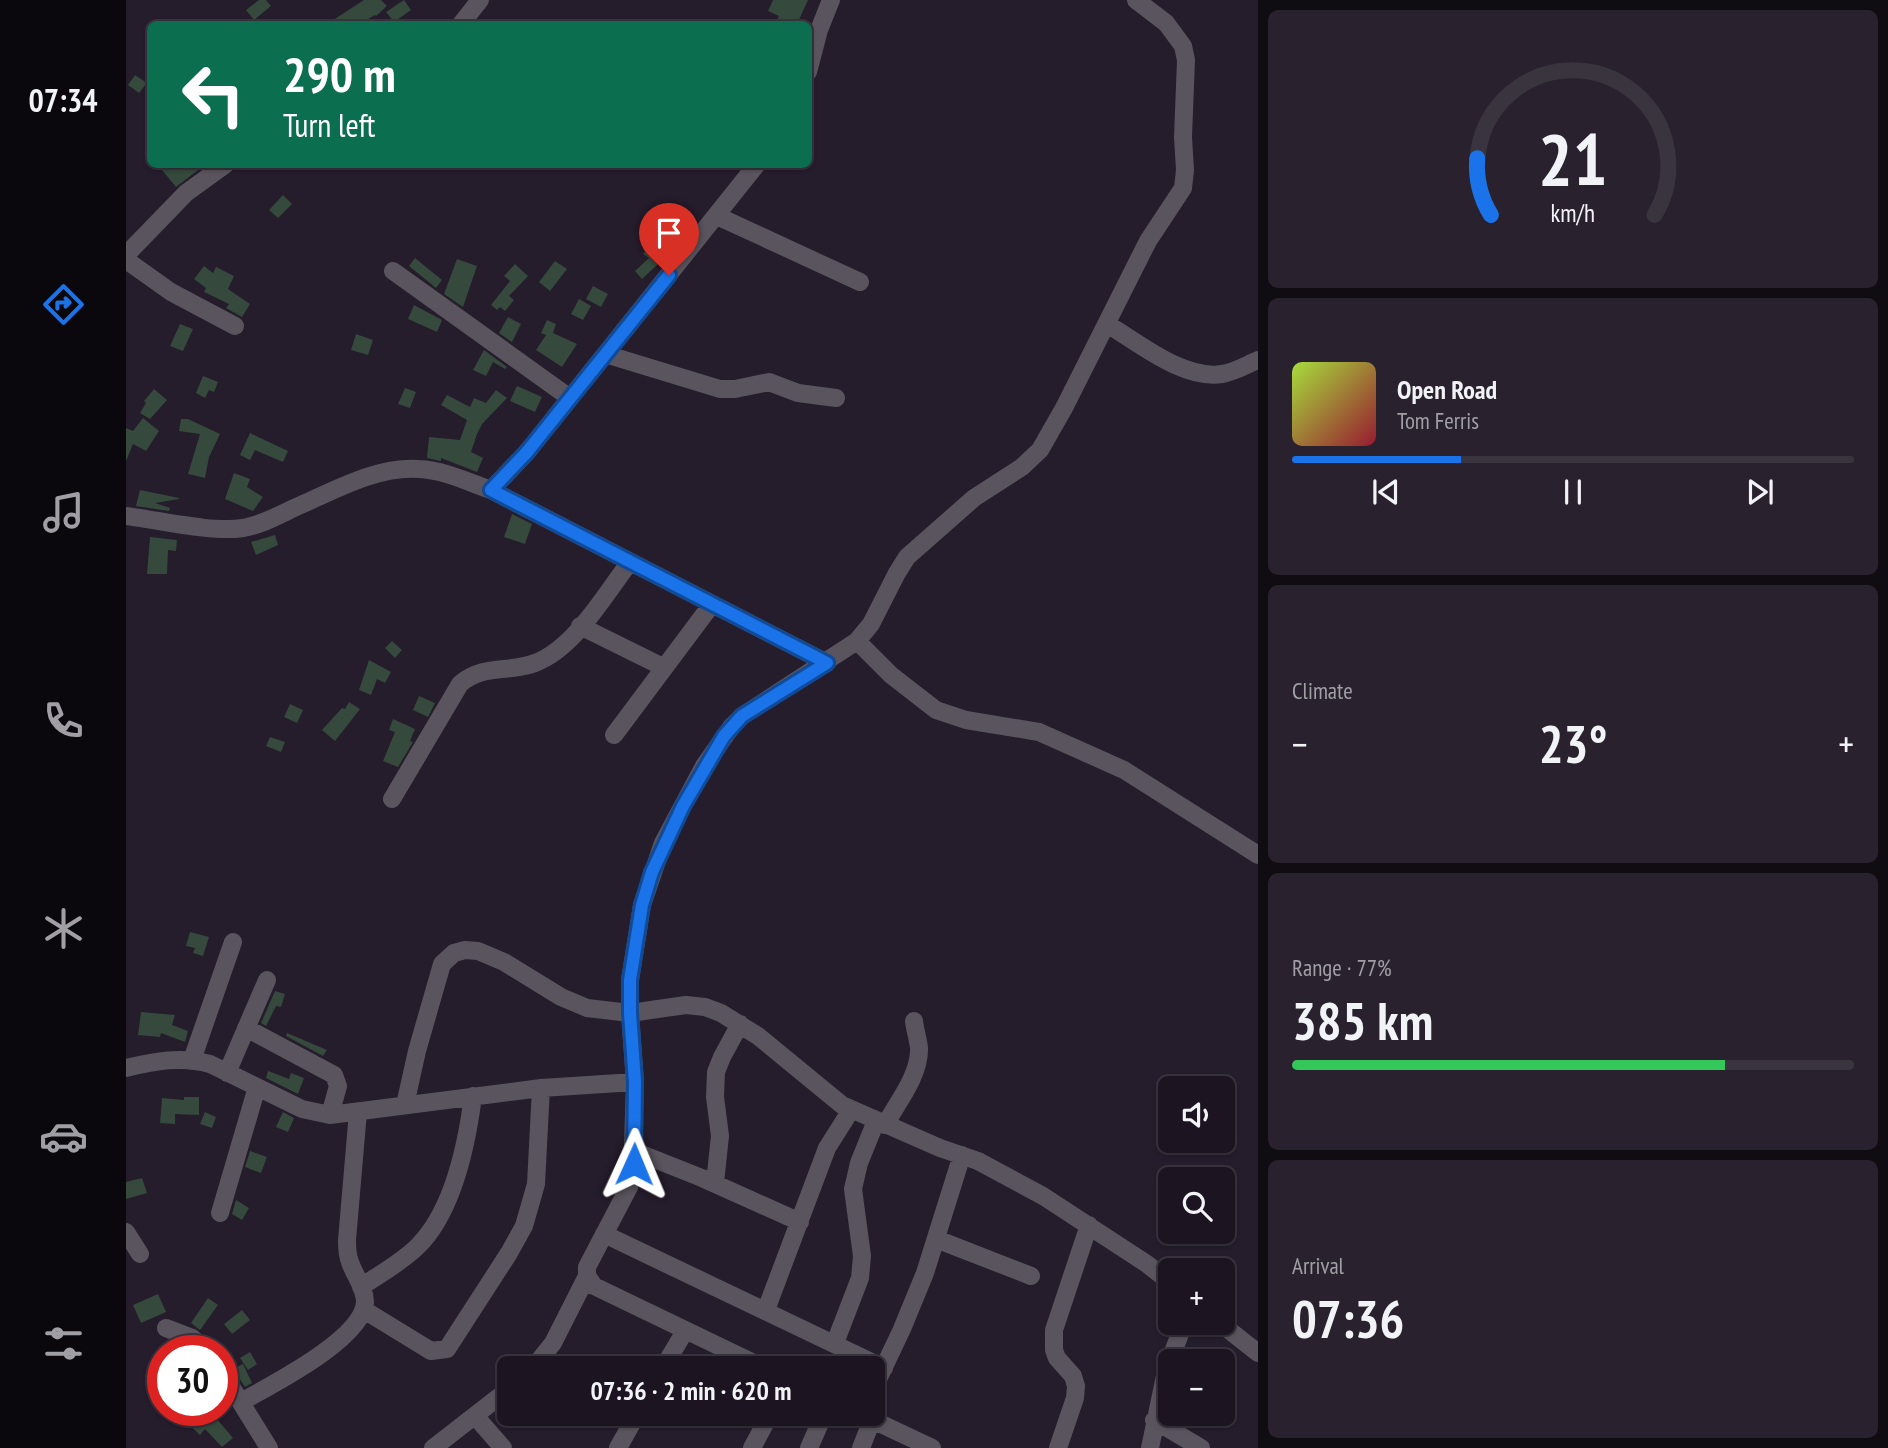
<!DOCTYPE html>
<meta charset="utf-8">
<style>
:root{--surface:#1c1521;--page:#29222e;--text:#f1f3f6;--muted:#a09fa5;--line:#3a343f;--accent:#1a73e8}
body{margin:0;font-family:"PT Sans Narrow",sans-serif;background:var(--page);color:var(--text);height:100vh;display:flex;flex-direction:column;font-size:26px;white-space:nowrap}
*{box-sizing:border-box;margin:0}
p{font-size:23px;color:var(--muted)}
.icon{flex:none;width:38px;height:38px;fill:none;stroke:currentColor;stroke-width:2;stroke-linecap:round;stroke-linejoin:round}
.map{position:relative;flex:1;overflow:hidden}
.sheet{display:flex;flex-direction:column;gap:10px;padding:10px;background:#0f0c12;width:630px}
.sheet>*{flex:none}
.banner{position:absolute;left:21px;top:21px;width:665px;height:147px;border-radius:10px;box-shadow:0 2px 5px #0004,0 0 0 2px var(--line);background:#0b6e4f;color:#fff;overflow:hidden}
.fabs{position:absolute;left:1032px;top:1076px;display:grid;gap:14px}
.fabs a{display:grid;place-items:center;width:77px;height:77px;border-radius:10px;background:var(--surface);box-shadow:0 2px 5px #0004,0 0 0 2px var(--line);font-size:35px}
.speed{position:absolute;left:21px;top:1335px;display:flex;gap:14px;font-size:35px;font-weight:700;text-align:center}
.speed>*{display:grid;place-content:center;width:91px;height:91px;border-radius:50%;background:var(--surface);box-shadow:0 2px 5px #0004,0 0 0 2px var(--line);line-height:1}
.speed .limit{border:10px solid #d22;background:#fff;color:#111}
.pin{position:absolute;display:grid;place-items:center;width:60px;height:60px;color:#fff;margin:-72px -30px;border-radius:50% 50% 50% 0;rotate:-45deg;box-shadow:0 0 7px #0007}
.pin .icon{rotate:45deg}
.me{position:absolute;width:77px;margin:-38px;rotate:1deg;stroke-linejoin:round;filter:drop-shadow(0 0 5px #0008)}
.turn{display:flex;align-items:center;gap:24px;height:147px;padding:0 21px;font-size:32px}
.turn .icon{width:91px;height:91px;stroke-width:2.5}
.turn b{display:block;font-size:49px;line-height:60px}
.big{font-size:52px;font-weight:800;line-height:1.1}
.sheet .widget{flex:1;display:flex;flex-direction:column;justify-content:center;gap:10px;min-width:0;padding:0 24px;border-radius:10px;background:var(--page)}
.sheet .dial{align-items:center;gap:0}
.dial svg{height:182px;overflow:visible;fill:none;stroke:var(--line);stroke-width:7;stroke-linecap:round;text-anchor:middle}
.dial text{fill:var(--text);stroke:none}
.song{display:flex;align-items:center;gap:21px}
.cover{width:84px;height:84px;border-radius:10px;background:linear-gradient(135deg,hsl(80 70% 55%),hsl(350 70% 35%))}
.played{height:7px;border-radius:4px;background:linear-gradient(90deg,var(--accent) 30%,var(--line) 30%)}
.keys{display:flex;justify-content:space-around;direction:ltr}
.heat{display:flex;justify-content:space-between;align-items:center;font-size:38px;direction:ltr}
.charge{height:10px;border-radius:5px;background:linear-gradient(90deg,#34c759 77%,var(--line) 0)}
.trip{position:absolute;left:371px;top:1356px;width:388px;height:70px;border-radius:10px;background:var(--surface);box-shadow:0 2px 5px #0004,0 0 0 2px var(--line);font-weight:800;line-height:70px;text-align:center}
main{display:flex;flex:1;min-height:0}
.tabs{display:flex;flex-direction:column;width:126px;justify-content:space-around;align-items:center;background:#0b080d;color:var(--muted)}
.tabs .icon{width:49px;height:49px}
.tabs .on{color:var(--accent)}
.tabs b{font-size:32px;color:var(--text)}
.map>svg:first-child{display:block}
.building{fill:#35493c}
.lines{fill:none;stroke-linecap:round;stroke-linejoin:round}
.minor{stroke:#59545d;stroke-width:18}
.route-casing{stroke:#114b97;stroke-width:18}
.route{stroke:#1a73e8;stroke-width:12}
</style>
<main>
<nav class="tabs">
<b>07:34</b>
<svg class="icon on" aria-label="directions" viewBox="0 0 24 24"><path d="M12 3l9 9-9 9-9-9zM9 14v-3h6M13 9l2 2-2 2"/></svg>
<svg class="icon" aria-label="music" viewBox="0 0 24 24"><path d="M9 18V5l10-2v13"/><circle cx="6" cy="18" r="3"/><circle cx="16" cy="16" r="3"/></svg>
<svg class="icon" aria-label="phone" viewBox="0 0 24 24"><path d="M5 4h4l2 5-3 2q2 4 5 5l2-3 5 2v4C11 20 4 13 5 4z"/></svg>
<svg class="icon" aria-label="climate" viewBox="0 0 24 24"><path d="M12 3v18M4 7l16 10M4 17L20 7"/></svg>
<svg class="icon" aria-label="car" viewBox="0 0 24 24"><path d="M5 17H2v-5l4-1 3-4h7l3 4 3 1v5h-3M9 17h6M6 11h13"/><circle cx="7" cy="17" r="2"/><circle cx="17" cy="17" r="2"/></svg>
<svg class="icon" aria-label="filters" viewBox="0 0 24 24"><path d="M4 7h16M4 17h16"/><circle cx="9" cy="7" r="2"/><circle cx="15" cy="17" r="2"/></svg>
</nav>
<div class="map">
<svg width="1132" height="1448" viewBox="0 0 1132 1448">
<rect width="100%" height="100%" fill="#251c2c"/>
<path class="building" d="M133,0H140L145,6L128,20L120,10Z
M238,0H255L261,6L250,16L249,15L234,24H201Z
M278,0L285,10L268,22L260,12Z
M647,0H682L671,24H649L653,16L642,11Z
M9,75L21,83L13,93L2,85Z
M31,164H54L59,170L64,164H80L50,187Z
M157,195L166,204L152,218L143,210Z
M553,208L568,217L561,230L558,228L542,252L545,254L535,266L532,264L516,279L509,271L523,258L517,254L526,241L529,244Z
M289,258L316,280L310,288L283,266Z
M331,259L351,266L337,307L318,294Z
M429,261L441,269L424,291L413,282Z
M389,264L402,276L383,296L388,300L379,311L374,307L371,310L365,305L384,281L378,276Z
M78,266L87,273L90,267L108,276L102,289L124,304L116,317L100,308L103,304L78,292L80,288L68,279Z
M467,286L482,294L475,307L460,299Z
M453,299L465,306L457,320L445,314Z
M288,305L316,320L311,332L282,319Z
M382,317L395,324L386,342L373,333Z
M421,320L430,324L427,333L451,344L436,367L410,350L420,335L415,333Z
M54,324L67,329L57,351L44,346Z
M230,334L247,340L242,355L225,350Z
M358,350L381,367L379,369L367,362L360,376L347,370Z
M77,376L92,382L88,392L83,390L79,398L70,393Z
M391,386L416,397L409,412L384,401Z
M279,388L290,392L284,408L272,404Z
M28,389L41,400L24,419L14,413L20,403L18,401Z
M370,390L381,398L356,424L351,434L345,452L357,458L351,472L315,458V461L301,458L303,437L334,440L341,420L315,405L321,395L344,407L348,398L360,403Z
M17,418L33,431L20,451L7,444L0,461V428L7,431Z
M55,419H62L94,434L83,457L79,478L62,474L74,434L53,431Z
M124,433L162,451L157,462L129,450L124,460L114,455Z
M108,473L124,479L121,487L137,497L127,511L99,499Z
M14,490L53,498V499L29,503L44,508L43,511L10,506Z
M386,514L406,524L399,544L378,537Z
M149,535L152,545L130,555L125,542Z
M24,537L51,540L50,551L42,550L41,574H21Z
M266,641L276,650L269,658L259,648Z
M243,660L265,672L259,683L251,679L245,695L233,690Z
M293,696L309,703L302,717L287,710Z
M223,702L234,709L209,741L196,730L216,708L219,709Z
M164,704L177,710L171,723L158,717Z
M267,719L289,729L284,741L287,742L272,767L257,761L269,732L263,730Z
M144,737L159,742L155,752L140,746Z
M64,932L83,937L77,956L67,953L69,948L60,946Z
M149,991L159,994L155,1007L150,1006L140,1026L135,1023Z
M15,1012L49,1015L46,1025L62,1031L59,1042L35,1033L34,1037L12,1035Z
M161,1033L201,1050L197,1056L160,1036Z
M142,1071L163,1079L165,1073L178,1078L172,1094L140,1078Z
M58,1097H73V1115L49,1114V1124L34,1123L36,1098L58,1100Z
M79,1112L90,1117L86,1128L74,1124Z
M157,1112L168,1118L162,1132L150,1127Z
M124,1151L141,1157L135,1173L119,1167Z
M16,1178L21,1193L0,1199V1182Z
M110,1200L123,1208L116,1220L106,1214Z
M32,1294L40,1312L15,1323L7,1305Z
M82,1298L92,1305L74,1330L65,1323Z
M116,1310L124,1320L106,1334L98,1324Z
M124,1352L131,1364L122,1370L114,1358Z
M117,1364L126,1383L119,1387L107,1369Z
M48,1410H84L92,1415L90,1418L107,1438L96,1447L79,1429L74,1435Z"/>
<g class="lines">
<path class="minor" d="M335,24L354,0
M682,72L693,30L705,0
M591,216L734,282
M0,255L60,193L100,164
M0,260L45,292L109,326
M267,271L444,398
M981,324C1013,343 1057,380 1096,374C1109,372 1120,365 1132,360
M479,354L594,389H609L643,382L672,393L710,398
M365,490L401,452L631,164
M0,516C32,520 87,533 117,528C137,525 158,512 177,504C213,488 253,466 293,469C318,470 342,482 365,490L701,663
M454,626L537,667
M731,641L765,675L810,710L840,720L913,732L998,770L1132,855
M488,735L586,604
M266,799L334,684C357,664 382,673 409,663C449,648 479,594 504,562
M120,1028L208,1075L212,1086L204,1115
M66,1060L107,942
M0,1068C29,1061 55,1056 84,1064L176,1109L204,1115L415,1088L509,1082
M101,1073L141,980
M279,1105L291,1051L316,964L328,953L339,950L352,951L378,962L435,997L461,1008L504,1013L560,1005L579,1007L595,1013L632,1036L716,1105L814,1148L852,1161L917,1196L1021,1264L1045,1283
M759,1125C771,1103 794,1075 793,1048C792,1039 789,1030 788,1021
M508,1151L576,1178L674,1222
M589,1183L594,1136L589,1097L590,1072L596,1057L614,1024
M94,1213L131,1087
M0,1232L14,1254
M478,1234L758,1368
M810,1239L905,1276
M235,1287C254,1274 276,1262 292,1246C327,1211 341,1143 347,1096
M238,1310L305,1351L321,1349L383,1253L398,1226L410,1184L415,1088
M640,1310L701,1148L725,1110
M1094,1323L1132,1353
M40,1328L66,1338L82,1351
M709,1343L734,1278L736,1256L727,1189L733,1163L750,1121
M407,1368L427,1343L461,1276
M537,1368L559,1331
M638,1368L468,1286L461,1276V1267L503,1187L506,1175L509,1082L504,1013V980L516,905L537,843L578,766L606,726L616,716L731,641L745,624L771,573L781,557L848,498L896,467L914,450L938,408L1022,241L1057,188L1059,170L1057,137L1060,60L1057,46L1040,23L1010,0
M96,1372L143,1448
M747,1390L776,1329L799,1273L836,1155
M115,1402C145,1385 237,1339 239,1302C239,1287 228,1275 224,1262C221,1255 221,1247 221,1240L232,1112
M734,1414L806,1448
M350,1417L377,1448
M1028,1420L1075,1448
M307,1448L383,1389
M492,1448L511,1414
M626,1448L644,1414
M683,1448L698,1414
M735,1448L746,1420
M932,1448L949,1398L950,1386L947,1376L931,1358L928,1350V1330L963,1225
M1024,1448L1040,1371L1058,1323"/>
</g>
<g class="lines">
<defs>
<path id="route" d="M508,1164L509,1082L504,1013V980L516,905L526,872L557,806L598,736L616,716L701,663L365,490L401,452L543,275"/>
</defs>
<use href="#route" class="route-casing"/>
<use href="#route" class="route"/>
</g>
</svg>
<div class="fabs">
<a><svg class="icon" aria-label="sound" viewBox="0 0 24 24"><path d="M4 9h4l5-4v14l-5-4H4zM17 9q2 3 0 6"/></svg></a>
<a><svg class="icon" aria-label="search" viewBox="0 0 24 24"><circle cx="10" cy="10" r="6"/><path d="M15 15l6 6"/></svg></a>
<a>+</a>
<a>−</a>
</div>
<div class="speed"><div class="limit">30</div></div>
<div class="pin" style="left:543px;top:275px;background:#d93025"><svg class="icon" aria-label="arrive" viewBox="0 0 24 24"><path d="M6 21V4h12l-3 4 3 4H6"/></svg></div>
<svg class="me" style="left:508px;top:1164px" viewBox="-20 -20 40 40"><path d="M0-17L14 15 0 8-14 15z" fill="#1a73e8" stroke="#fff" stroke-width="4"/></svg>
<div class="trip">07:36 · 2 min · 620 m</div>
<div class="banner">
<div class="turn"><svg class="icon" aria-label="left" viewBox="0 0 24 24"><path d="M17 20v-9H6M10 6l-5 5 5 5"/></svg><div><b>290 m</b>Turn left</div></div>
</div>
</div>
<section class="sheet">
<div class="widget dial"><svg viewBox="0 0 100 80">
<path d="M14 69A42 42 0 1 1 86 69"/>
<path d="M14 69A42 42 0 0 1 8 44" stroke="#1a73e8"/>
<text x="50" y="56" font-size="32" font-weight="700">21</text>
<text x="50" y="72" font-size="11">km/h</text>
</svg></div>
<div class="widget">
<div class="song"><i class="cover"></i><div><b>Open Road</b><p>Tom Ferris</p></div></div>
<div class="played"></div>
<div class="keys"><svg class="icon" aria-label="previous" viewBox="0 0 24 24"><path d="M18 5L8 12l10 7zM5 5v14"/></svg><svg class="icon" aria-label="pause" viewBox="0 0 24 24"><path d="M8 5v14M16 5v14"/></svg><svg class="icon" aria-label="next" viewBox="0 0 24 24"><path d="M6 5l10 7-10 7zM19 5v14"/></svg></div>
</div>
<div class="widget"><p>Climate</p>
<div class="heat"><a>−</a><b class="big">23°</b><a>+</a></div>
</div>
<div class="widget"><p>Range · 77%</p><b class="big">385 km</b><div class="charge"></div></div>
<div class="widget"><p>Arrival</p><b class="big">07:36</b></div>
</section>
</main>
